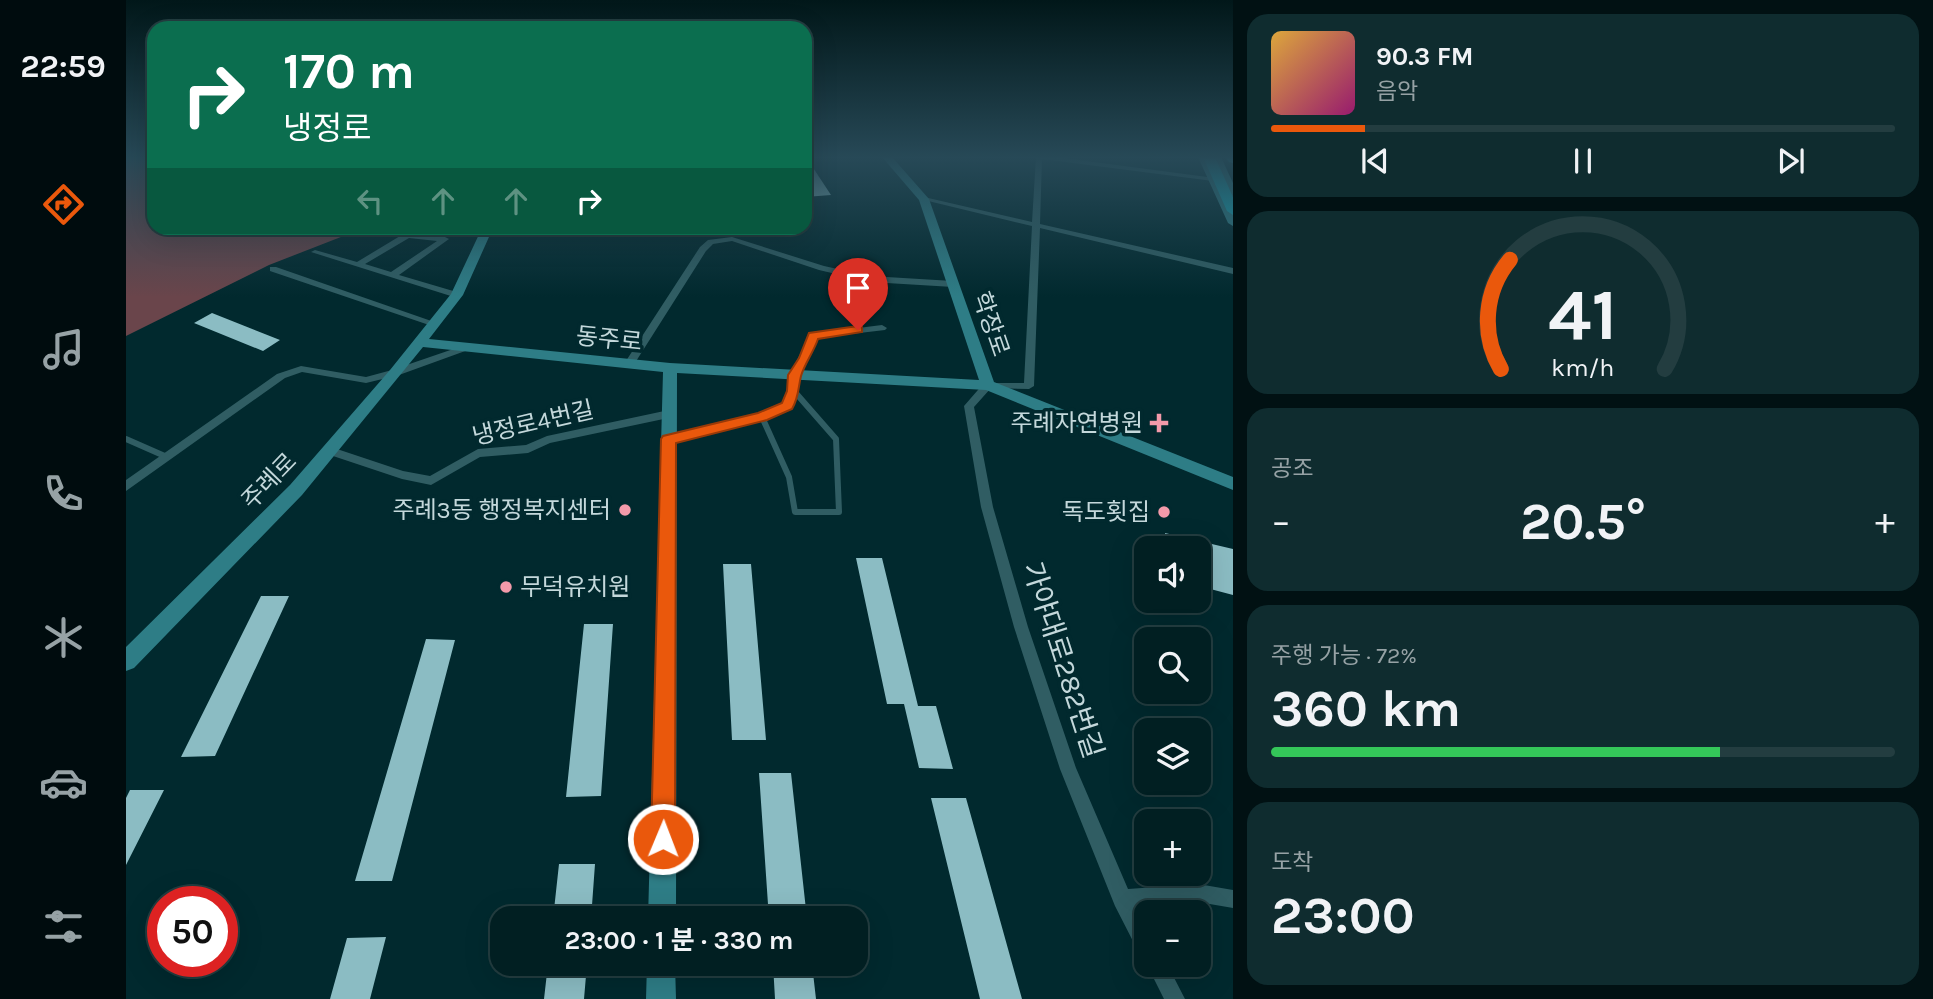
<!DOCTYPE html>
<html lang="ko">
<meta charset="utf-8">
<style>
:root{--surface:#011f22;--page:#0f2c2f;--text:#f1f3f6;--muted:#96a2a5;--line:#233d40;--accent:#ea580c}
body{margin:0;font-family:Karla,"Noto Sans KR",sans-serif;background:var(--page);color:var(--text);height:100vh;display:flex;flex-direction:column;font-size:26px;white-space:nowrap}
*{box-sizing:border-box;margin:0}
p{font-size:23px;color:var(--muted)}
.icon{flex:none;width:38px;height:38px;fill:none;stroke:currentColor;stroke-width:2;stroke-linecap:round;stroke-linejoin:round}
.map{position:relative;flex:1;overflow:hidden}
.drawer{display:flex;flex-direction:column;gap:14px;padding:14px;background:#011113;width:700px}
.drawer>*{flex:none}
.guide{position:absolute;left:21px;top:21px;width:665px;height:214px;border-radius:21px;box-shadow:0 7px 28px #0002,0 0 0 2px var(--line);background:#0b6e4f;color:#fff;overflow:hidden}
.tools{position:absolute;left:1008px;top:536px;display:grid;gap:14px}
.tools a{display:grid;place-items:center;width:77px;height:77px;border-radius:14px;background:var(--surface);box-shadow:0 7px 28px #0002,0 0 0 2px var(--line);font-size:35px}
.speed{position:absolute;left:21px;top:886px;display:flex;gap:14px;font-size:35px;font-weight:700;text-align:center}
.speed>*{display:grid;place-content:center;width:91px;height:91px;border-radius:50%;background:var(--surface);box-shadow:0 7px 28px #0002,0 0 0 2px var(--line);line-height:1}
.speed .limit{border:10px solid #d22;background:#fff;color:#111}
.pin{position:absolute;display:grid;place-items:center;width:60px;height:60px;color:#fff;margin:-72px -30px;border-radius:50% 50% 50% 0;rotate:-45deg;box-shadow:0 0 7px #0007}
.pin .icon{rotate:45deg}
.me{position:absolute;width:77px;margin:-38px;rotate:1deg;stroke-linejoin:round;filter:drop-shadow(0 0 5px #0008)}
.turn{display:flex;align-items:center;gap:24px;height:147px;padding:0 21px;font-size:32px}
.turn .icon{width:91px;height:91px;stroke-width:2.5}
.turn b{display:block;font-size:49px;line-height:60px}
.lanes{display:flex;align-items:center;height:66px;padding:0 21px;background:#0003;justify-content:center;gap:35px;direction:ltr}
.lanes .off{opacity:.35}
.big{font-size:52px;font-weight:700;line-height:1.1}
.drawer .tile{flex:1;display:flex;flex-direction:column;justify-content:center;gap:10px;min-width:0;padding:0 24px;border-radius:21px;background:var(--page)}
.drawer .dial{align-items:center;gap:0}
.dial svg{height:182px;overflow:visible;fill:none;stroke:var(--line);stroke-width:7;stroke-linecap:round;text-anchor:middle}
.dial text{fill:var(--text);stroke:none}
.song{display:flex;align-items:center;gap:21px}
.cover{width:84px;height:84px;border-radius:10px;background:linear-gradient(135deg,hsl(40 70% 55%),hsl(320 70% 35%))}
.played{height:7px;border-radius:4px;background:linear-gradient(90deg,var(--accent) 15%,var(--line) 15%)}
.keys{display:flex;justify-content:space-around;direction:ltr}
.heat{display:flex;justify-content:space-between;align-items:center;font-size:38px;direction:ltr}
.charge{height:10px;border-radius:5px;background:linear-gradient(90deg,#34c759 72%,var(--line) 0)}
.trip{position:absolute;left:364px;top:906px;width:378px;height:70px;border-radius:21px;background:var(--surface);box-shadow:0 7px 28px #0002,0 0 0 2px var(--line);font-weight:700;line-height:70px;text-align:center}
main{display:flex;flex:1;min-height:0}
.tabs{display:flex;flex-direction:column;width:126px;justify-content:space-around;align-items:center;background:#000c0e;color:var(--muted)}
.tabs .icon{width:49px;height:49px}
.tabs .selected{color:var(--accent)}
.tabs b{font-size:32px;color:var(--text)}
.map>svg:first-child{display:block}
.forest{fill:#6a454b}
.building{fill:#8bbcc3}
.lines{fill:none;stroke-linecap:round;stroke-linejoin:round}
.lane{stroke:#305d63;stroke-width:6}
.street{fill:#305d63;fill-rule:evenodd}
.secondary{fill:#2e7d86;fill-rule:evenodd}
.highway{fill:#1aabbb;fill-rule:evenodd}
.route{fill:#ea580c;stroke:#983908;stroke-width:2}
.poi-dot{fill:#f39aaa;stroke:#01292e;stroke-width:2.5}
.labels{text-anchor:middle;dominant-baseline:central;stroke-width:7;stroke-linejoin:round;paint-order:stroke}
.street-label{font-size:24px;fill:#c4d8db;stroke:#01292e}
.poi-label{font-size:24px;fill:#c4d8db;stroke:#01292e;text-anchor:end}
.near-street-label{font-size:28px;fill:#c4d8db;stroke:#01292e}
</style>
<main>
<nav class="tabs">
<b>22:59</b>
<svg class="icon selected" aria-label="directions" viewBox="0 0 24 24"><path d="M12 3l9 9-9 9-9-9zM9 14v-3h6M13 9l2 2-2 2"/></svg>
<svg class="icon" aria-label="music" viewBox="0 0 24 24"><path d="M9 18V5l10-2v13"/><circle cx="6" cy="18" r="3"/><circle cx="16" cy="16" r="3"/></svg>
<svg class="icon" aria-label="phone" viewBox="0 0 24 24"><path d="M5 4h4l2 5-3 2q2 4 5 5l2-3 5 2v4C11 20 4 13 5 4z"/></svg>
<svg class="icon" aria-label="climate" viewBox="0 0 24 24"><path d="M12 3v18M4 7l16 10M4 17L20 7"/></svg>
<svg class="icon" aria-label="car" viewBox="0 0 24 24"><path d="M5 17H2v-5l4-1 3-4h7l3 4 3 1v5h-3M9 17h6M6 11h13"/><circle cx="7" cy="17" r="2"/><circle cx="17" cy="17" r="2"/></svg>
<svg class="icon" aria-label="filters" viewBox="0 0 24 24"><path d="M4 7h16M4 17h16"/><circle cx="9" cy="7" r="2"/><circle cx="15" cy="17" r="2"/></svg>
</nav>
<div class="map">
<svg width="1107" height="999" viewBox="0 0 1107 999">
<rect width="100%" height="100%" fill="#01292e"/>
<path class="forest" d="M0,157H28V228H238L143,265L0,336Z"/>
<path class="building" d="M679,157H680L705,195L679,197Z
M86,313L154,340L137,351L68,323Z
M1039,533L1107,549V595L1073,586V548H1041Z
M730,558H756L792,706H810L827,769L793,768L778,704H761Z
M597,564H625L640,740H606Z
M135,596H163L89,756L55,757Z
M458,624H487L475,796L440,797Z
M300,639L329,640L266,881H229Z
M633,773H665L681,919H643Z
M4,790H38L0,865V798Z
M805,798H840L896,999H854Z
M433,864H469L465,919H427Z
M260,937L244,999H204L221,938Z
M422,964H461L458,999H418Z
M647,964H686L690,999H649Z"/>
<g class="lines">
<path class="lane" d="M636,417L663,477L669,512H713L710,439L668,391
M0,439L41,457"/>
<path class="street" d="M910,157H930L1089,178L1090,179L1087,181L916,159L914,224L1107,268V274L914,228L908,386L903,389L865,388L848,407L867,507L902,627L950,768L1002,889L1072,884L1107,890V908L1072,902L1010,907L1020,927V956L1013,953L989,906L934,769L888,627L855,507L838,406L858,383H898L906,226L794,199L798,197L906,222Z
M279,233L319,237L323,239L273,275L334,293V297H328L185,252L189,250L231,262ZM283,238L311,241L265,272L239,264Z
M606,237L698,266L744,276L827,281L831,284L827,287L744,282L693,270L606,241L587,244L580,251L507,366H499L498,364L574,247L582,240Z
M144,267H150L314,324L312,326H306L144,271Z
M756,325L761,328L759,330L691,338L675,372L666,409L636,421L543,443L537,439L543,435L633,414L657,404L665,372L684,334Z
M339,345L342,346V350L273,375L240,383L176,372L159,378L0,491V480L151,374L175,366L240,377L266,370Z
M543,410L548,414L547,417L424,443L402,453L354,457L305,485L276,479L201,454L199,451L205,447L277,471L304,476L352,449L400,445L421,436Z
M1020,963L1041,964L1059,999H1038Z"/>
<path class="secondary" d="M756,157H766L803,199L868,382L1107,477V490L860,390L551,373L550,919H522L537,372L297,347L176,495L8,668L0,671V647L164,485L264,370L325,294L356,228H367L337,295L303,339L544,363L853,380L793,200Z
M1072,157H1082L1107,211V226L1102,223Z
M1085,157H1095L1107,183V197L1102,194Z
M521,964H549L550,999H520Z"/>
<path class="highway" d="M1077,157H1089L1107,197V215L1101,211Z
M1099,157H1107V163L1103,162Z"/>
</g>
<linearGradient id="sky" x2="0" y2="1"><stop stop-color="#011719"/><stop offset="0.53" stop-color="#274957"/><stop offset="1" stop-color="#274957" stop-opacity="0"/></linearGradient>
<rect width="1107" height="297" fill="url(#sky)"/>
<path class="route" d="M732,326L736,327V332L692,339C688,351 678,365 675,376C672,388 673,397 666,409L641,420L550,443L549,839L545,847L537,850L529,847L525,839L535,439L537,436L632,413L656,403L661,391L662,375L673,358L683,333Z"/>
<g class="poi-dot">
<path d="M1029.5 412.5h7v7h7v7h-7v7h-7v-7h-7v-7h7z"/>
<circle cx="499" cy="510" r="7"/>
<circle cx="1038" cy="512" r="7"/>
<circle cx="380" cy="587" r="7"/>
</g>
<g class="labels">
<g class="street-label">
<text transform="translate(865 324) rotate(71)">학장로</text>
<text transform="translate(483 339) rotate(6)">동주로</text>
<text transform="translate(407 423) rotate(-13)">냉정로4번길</text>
<text transform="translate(143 481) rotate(-46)">주례로</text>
</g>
<g class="poi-label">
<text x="1017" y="423">주례자연병원</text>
<text x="485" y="510">주례3동 행정복지센터</text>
<text x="1024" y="512">독도횟집</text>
<text x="394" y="587" text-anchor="start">무덕유치원</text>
</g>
<g class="near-street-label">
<text transform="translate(937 660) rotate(72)">가야대로282번길</text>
</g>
</g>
</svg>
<div class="tools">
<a><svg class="icon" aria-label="sound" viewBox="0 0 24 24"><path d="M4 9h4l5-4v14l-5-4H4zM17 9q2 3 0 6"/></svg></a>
<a><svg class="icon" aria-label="search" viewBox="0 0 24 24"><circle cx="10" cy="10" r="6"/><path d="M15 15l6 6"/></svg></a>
<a><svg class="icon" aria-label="layers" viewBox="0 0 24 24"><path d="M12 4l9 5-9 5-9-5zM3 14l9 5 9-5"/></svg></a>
<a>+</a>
<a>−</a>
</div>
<div class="speed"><div class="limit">50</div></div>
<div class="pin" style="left:732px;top:330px;background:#d93025"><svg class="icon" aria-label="arrive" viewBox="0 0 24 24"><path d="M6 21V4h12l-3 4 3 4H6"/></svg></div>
<svg class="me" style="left:537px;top:839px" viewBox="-20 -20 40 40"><circle r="17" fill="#ea580c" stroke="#fff" stroke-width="3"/><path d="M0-11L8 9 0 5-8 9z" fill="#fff"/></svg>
<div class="trip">23:00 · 1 분 · 330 m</div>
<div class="guide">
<div class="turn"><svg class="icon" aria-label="right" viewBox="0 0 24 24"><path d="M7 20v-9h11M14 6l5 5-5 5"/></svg><div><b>170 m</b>냉정로</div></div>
<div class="lanes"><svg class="icon off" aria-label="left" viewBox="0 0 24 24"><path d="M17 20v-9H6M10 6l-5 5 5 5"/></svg><svg class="icon off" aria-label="ahead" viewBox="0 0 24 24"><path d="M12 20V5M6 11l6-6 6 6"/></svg><svg class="icon off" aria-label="ahead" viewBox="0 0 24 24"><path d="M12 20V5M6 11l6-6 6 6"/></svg><svg class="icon" aria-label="right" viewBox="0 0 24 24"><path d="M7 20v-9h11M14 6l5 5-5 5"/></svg></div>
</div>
</div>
<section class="drawer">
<div class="tile">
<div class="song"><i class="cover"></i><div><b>90.3 FM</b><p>음악</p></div></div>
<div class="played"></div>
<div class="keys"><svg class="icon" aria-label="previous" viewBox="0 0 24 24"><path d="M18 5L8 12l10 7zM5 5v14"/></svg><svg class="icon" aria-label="pause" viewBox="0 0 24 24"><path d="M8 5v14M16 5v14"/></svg><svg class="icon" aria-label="next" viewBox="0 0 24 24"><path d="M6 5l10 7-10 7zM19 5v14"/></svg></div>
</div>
<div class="tile dial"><svg viewBox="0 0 100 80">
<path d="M14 69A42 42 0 1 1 86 69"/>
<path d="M14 69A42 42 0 0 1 18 21" stroke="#ea580c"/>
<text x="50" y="56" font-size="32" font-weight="700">41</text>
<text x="50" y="72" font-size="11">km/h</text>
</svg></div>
<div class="tile"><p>공조</p>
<div class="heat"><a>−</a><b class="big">20.5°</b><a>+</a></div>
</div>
<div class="tile"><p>주행 가능 · 72%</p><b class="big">360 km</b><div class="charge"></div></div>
<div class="tile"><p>도착</p><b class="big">23:00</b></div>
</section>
</main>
